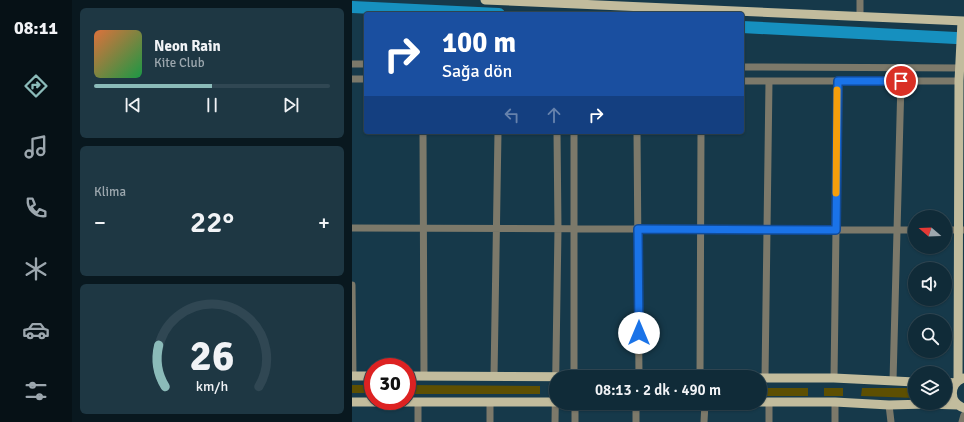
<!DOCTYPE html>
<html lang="tr">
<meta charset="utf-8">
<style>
:root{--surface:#102b38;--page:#1e3743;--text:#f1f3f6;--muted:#9ca7ae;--line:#304753;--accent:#8bbbb9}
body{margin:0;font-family:Signika,sans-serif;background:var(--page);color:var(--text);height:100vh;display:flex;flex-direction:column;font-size:15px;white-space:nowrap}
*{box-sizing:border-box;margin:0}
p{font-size:13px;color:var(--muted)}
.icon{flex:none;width:22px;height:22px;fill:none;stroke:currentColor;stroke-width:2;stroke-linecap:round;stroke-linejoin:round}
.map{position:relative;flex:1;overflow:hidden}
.drawer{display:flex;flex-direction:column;gap:8px;padding:8px;background:#09181f;width:280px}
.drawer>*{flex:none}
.guide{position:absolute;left:12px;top:12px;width:380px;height:122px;border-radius:4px;box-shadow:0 1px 3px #0004,0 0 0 1px var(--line);background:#1a4fa0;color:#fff;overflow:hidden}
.needle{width:26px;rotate:289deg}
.fabs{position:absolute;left:556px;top:210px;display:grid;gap:8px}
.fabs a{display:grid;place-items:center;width:44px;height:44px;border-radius:50%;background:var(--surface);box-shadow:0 1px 3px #0004,0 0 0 1px var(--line);font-size:20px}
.speed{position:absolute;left:12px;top:358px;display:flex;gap:8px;font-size:20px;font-weight:700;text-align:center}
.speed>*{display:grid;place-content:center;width:52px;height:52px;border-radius:50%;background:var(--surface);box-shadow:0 1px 3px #0004,0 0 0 1px var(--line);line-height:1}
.speed .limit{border:6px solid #d22;background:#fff;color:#111}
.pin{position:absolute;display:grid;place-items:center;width:34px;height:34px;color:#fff;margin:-17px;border:2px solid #fff;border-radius:50%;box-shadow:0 1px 4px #0007}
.me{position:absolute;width:44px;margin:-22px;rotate:0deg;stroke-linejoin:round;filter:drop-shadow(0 0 3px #0008)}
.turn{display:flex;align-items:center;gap:14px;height:84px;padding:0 12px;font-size:18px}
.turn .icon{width:52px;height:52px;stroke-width:2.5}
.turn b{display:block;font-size:28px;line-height:34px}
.lanes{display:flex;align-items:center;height:38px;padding:0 12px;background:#0003;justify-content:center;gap:20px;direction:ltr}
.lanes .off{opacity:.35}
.big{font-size:30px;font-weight:600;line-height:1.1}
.drawer .widget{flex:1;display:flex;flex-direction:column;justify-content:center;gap:6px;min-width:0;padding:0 14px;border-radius:6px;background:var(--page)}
.drawer .dial{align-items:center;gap:0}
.dial svg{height:104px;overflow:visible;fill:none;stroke:var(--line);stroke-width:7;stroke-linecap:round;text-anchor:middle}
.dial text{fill:var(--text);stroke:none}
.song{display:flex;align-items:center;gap:12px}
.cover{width:48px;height:48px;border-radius:6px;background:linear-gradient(135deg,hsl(20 70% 55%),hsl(140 70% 35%))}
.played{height:4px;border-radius:2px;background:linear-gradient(90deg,var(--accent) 50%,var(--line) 50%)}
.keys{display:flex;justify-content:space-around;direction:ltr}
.heat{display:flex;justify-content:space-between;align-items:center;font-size:22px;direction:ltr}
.trip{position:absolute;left:197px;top:370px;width:218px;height:40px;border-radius:20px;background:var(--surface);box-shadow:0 1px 3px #0004,0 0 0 1px var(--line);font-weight:600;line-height:40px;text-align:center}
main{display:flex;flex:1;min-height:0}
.dock{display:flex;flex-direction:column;width:72px;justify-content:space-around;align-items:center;background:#061116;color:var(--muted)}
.dock .icon{width:28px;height:28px}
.dock .active{color:var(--accent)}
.dock b{font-size:18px;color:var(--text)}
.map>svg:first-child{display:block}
.green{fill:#5d4f02}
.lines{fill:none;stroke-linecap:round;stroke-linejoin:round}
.river{stroke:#1690bf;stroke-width:12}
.minor{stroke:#7c796a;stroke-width:7}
.major{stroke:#c2bc9d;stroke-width:9}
.route-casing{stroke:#114b97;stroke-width:10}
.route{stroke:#1a73e8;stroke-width:7}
.slow{stroke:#f59e0b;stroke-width:7}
</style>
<main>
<nav class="dock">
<b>08:11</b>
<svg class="icon active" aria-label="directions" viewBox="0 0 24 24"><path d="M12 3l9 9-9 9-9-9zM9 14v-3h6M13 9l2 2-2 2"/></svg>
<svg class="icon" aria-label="music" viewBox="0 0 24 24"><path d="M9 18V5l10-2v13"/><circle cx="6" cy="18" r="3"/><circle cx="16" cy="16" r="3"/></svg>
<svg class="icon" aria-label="phone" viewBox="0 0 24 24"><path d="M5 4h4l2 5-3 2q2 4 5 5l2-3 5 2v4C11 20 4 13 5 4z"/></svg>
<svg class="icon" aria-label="climate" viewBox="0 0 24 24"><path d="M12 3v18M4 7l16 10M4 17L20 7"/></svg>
<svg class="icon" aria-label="car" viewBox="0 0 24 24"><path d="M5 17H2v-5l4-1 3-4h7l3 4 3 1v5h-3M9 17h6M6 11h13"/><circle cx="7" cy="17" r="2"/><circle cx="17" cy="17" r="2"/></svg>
<svg class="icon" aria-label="filters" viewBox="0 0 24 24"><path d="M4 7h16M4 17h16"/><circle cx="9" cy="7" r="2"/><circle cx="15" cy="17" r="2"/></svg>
</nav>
<section class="drawer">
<div class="widget">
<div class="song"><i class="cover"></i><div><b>Neon Rain</b><p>Kite Club</p></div></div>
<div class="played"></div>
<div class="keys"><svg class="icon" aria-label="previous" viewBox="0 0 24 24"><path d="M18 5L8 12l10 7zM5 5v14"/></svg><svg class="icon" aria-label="pause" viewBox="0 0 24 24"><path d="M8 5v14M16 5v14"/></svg><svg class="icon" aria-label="next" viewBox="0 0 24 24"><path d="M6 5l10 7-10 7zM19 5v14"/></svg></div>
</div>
<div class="widget"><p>Klima</p>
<div class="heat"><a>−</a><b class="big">22°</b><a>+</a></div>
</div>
<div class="widget dial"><svg viewBox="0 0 100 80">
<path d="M14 69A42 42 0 1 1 86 69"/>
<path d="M14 69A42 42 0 0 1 9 37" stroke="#8bbbb9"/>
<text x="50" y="56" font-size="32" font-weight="700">26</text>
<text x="50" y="72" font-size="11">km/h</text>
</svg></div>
</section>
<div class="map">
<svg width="612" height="422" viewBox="0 0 612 422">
<rect width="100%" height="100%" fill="#16394a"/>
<path class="green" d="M0,385H21V393H0Z
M55,385L188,386V394H55Z
M408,388H456V396H408Z
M472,388H491V396H472Z
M510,388H563V398L509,396Z"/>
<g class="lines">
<path class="river" d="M0,7L147,14
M390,27L604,38"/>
<path class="minor" d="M508,17V0
M0,64H14
M390,67L612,68
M0,79H14
M390,81H607
M71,132L72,376
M285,132L287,377
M0,228L563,230
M593,230H612
M0,285L1,376
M142,377L146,132
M222,377V132
M348,377L349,132
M413,378L417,81
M482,378L486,81
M541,381L549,81
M66,402V422
M138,402V422
M223,403V422
M284,403V422
M417,403V422
M537,405L539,422
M203,422L206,229L205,132
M352,422L353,403
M483,422V402
M610,422L612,415"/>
<path class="major" d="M133,0L612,21
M0,376H21
M55,376L275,377
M408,378H482L563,382
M612,378C597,383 596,403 612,408
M606,381L607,81L610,21
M593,382L603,383
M0,402H204
M408,402H483L537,405L575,404L606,405"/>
</g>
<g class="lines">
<defs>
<path id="route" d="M287,333L286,229L484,230L486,81H549"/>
</defs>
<use href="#route" class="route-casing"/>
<use href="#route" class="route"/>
<path class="slow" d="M484,193L485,90"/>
</g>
</svg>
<div class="fabs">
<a><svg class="needle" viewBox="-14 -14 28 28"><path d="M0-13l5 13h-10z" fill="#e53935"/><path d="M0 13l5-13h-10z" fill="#9ca7ae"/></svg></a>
<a><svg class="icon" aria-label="sound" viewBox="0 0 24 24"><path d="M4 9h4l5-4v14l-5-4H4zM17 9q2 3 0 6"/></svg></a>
<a><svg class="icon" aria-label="search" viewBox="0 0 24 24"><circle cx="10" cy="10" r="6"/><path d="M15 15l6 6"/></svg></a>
<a><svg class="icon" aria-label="layers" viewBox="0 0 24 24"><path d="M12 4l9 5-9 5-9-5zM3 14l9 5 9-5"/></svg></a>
</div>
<div class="speed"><div class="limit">30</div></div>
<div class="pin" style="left:549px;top:81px;background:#d93025"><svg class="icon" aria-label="arrive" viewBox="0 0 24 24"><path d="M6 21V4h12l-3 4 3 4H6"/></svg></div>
<svg class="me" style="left:287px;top:333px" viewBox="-20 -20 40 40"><circle r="19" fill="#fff"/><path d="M0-13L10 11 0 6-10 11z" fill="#1a73e8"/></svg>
<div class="trip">08:13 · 2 dk · 490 m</div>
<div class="guide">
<div class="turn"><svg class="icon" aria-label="right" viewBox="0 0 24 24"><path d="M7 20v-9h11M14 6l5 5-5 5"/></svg><div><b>100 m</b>Sağa dön</div></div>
<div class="lanes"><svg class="icon off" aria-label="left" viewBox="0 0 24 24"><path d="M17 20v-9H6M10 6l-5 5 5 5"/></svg><svg class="icon off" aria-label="ahead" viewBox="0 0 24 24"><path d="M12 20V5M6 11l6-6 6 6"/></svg><svg class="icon" aria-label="right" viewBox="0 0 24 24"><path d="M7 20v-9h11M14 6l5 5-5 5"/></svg></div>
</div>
</div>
</main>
